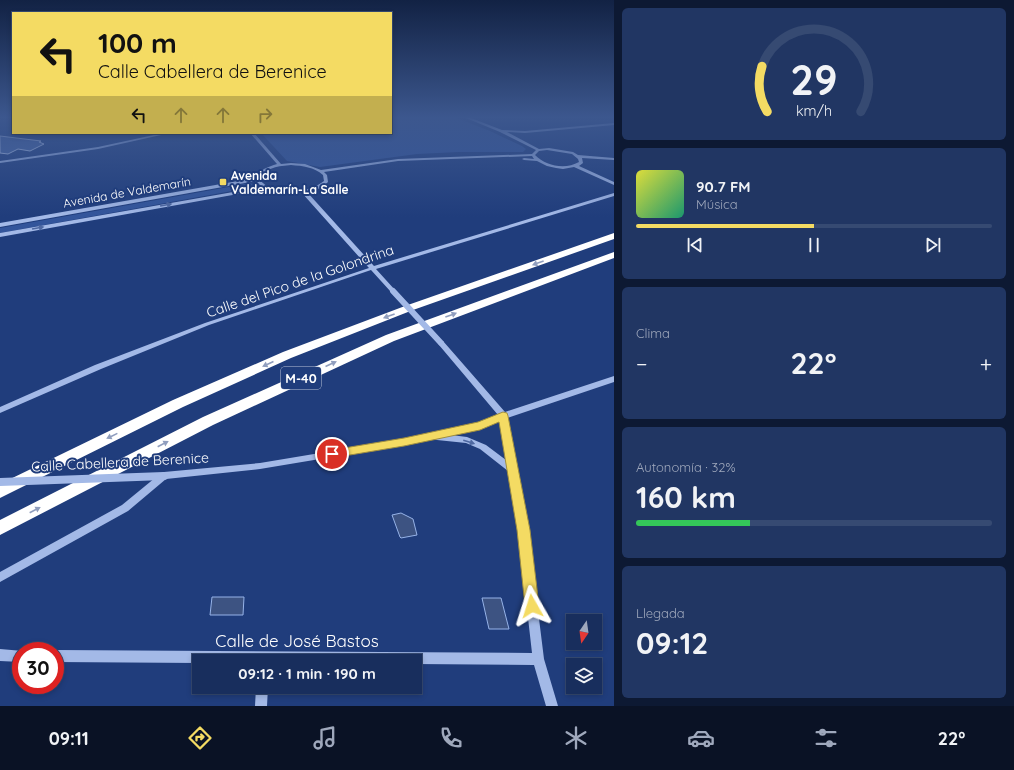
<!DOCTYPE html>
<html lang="es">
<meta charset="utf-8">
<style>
:root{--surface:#182e5d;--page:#213663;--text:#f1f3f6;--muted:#9fa8bc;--line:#364a72;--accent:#f4db63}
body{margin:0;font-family:Quicksand,sans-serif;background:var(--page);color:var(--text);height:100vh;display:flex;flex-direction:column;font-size:15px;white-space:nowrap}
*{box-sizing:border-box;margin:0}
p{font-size:13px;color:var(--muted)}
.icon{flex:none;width:22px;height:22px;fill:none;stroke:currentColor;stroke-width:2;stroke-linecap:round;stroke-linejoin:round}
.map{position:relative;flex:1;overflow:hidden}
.details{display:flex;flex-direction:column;gap:8px;padding:8px;background:#0d1933;width:400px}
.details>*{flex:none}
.banner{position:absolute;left:12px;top:12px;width:380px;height:122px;border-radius:0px;box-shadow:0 2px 6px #0003,0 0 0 1px var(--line);background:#f4db63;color:#111;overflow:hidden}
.needle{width:26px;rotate:193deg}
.controls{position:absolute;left:566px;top:614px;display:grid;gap:8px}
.controls a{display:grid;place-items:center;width:36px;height:36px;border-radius:0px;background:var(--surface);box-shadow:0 2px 6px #0003,0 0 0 1px var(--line);font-size:20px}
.speed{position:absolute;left:12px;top:642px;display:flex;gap:8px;font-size:20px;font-weight:700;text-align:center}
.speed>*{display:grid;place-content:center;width:52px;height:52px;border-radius:50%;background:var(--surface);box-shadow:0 2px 6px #0003,0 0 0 1px var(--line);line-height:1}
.speed .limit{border:6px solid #d22;background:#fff;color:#111}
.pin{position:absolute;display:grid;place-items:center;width:34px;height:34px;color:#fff;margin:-17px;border:2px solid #fff;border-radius:50%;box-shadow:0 1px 4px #0007}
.me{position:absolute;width:44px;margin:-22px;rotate:354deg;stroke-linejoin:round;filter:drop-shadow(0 0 3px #0008)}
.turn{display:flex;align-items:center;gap:14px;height:84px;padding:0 20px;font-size:18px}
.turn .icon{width:52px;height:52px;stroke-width:2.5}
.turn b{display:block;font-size:28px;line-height:34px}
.lanes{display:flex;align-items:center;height:38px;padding:0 20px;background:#0003;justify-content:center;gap:20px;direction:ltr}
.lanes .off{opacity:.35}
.big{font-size:30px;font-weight:800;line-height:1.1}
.details .card{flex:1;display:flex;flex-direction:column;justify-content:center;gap:6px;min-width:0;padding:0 14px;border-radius:6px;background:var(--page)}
.details .dial{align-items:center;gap:0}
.dial svg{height:104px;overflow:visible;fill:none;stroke:var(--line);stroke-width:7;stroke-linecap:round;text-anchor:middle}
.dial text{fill:var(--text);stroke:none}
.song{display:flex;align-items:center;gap:12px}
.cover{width:48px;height:48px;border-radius:6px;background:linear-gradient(135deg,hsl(60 70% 55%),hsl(160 70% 35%))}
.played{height:4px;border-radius:2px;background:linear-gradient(90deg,var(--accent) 50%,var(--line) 50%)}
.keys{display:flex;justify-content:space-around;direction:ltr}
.heat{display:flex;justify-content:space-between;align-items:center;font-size:22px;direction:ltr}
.charge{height:6px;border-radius:3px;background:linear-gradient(90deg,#34c759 32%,var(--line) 0)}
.trip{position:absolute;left:192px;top:654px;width:230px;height:40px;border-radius:0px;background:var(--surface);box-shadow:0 2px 6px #0003,0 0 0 1px var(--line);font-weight:800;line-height:40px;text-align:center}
.tab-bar{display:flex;height:64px;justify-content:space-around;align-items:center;background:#0a1225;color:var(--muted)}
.tab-bar .icon{width:28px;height:28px}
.tab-bar .selected{color:var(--accent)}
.tab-bar b{font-size:18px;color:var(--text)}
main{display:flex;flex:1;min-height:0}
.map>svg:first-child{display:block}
.green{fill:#33559b}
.water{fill:#3d5382;stroke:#96b3e8}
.building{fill:#4867a6;stroke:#c6d6f5}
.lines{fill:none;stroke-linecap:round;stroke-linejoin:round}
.minor{fill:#a3b9e7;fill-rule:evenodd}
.highway{fill:#fff;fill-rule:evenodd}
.minor-bridge-far1{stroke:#a3b9e7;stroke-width:6}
.minor-bridge{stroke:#a3b9e7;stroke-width:8}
.oneway{fill:#4e68a1}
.oneway2{fill:#909ebe}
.route{fill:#f4db63;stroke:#9f8e40}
.poi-dot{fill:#f4db63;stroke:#203d7c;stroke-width:1.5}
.labels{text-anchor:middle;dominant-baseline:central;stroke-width:4;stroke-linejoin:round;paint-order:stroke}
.far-poi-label{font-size:12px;font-weight:bold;fill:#fff;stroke:#203d7c;text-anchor:start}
.far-street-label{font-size:12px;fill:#fff;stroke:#203d7c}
.shield{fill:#203d7c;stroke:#bcc5d8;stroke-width:1}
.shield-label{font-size:13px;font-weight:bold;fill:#fff}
.street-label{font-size:14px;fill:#fff;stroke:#203d7c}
.near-street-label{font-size:17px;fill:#fff;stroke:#203d7c}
</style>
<main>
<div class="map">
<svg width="614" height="706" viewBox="0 0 614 706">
<rect width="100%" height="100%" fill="#203d7c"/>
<path class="green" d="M391,118H457L490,131L522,146L526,149L523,152H459L417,154L320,167L287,161L261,133H391Z
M251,183L254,187L0,233V228Z"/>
<path class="water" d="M401,513L413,519L417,535L401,538L400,537L392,515Z
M212,597H244L243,615H210Z
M482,598H501L509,629H489Z"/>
<path class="building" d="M0,136L41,141L39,142L44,144L30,151L18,149L8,154L0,153Z"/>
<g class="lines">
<path class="minor" d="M466,118H471L502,130L525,131L614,123V125L525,133L507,132L539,149L549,148L573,152L578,155L614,158V160L582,158L583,163L579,166L614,182V185L574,167L563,169L556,168L547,166L537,161L524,160L522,159L524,158L534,159L532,156L398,161L324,172L327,175L328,182L321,188L307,192L374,266L614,193V196L376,269L395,290L396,291L395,292H391L371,270L209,325L101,369L0,413V407L95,365L205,323L369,268L302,193L285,194L266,189L0,237V233L262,187L256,181L0,227V223L255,178C260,169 268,167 277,164L250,133H254L281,164L291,163L305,164L321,170L398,159L532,154L536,150L500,132ZM547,150L572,154L578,159L579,162C565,170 546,166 535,155L539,151ZM291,165C303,166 314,167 323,175L324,181C308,194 273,197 259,179C266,167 279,166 291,165Z
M163,133H170L98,149L0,163V161L98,147Z
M439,341H443L505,412L614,376V382L507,418L528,530L544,659L558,706H546L534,665L415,664V661H199V663L55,662V651H53L55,650L532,653L518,530L508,471L480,449L466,443L437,440L434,439L404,445L260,469L166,479L128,511L0,582V572L122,505L161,473L164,472L260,463L404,439L478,423L498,415L439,345L438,343ZM500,421L506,460L486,445L467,437L451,435L480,429Z
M0,649L23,651H21V662L0,661Z
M256,687H268L267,706H255Z"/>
<path class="highway" d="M614,233V239L413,310L291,358L183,407L0,498V484L173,400L283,352L405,306Z
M614,252V258L394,341L213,425L0,535V520L203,417L386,335Z"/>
<path class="minor-bridge-far1" d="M393,291L441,343"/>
<path class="minor-bridge" d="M0,482L164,476"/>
</g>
<defs><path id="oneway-solid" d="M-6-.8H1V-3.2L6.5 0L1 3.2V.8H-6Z"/></defs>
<g class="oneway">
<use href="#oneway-solid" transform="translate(166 205) rotate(-10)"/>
<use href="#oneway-solid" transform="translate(38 228) rotate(-10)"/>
<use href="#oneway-solid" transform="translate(469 442) rotate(17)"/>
</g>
<g class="oneway2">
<use href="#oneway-solid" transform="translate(538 263) rotate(160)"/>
<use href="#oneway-solid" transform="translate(451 315) rotate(-20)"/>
<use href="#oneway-solid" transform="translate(389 316) rotate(160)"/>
<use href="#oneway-solid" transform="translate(268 364) rotate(156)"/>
<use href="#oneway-solid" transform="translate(331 364) rotate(-24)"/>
<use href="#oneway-solid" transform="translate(112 436) rotate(154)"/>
<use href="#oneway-solid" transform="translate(163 444) rotate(-27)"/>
<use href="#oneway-solid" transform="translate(35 510) rotate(-27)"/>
</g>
<linearGradient id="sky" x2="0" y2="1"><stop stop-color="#122244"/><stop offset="0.54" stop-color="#3c578e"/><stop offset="1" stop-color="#3c578e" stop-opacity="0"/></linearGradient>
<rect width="614" height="217" fill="url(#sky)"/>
<path class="route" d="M503,412L507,413L508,416L530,530L539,606L537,611L532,613L527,611L525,606L517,530L499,422L480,430L404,446L332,458L328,457L327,454L328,451L332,450L404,438L478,422Z"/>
<rect class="poi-dot" x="219" y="178" width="8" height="8" rx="2"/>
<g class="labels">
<g class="far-poi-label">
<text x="231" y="175">Avenida<tspan x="231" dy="14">Valdemarín-La Salle</tspan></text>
</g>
<g class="far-street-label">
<text transform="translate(127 192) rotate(-10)">Avenida de Valdemarín</text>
</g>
<rect class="shield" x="281" y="367" width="40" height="22" rx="3"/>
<g class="shield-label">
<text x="301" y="378">M-40</text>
</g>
<g class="street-label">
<text transform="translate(300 281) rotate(-19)">Calle del Pico de la Golondrina</text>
<text transform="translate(120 462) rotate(-3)">Calle Cabellera de Berenice</text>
</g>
<g class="near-street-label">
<text x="297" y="640">Calle de José Bastos</text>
</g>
</g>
</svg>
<div class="controls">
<a><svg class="needle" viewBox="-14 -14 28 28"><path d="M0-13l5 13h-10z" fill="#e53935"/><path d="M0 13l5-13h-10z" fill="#9fa8bc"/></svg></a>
<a><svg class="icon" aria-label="layers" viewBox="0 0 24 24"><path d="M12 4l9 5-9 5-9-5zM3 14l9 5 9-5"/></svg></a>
</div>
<div class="speed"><div class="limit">30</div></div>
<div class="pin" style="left:332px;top:454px;background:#d93025"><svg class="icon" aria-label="arrive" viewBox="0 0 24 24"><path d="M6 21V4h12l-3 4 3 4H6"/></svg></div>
<svg class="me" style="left:532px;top:606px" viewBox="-20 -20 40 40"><path d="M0-17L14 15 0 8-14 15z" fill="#f4db63" stroke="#fff" stroke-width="4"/></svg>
<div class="trip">09:12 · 1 min · 190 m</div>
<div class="banner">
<div class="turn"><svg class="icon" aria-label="left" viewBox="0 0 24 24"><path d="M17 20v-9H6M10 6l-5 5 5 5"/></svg><div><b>100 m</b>Calle Cabellera de Berenice</div></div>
<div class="lanes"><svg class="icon" aria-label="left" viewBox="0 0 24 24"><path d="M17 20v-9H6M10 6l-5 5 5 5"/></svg><svg class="icon off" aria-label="ahead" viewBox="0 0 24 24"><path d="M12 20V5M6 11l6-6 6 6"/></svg><svg class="icon off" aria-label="ahead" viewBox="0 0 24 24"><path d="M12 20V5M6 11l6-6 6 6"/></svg><svg class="icon off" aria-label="right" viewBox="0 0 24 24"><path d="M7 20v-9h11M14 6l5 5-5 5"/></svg></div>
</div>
</div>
<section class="details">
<div class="card dial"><svg viewBox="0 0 100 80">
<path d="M14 69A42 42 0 1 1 86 69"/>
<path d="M14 69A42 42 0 0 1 10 34" stroke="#f4db63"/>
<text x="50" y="56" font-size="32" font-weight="700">29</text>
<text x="50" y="72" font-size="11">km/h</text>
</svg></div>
<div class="card">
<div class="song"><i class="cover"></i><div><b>90.7 FM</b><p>Música</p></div></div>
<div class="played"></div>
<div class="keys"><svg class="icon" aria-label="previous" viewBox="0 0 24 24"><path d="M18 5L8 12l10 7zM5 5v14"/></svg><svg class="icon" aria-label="pause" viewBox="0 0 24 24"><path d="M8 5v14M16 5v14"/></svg><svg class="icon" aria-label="next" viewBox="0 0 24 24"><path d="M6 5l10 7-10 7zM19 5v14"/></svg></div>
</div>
<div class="card"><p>Clima</p>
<div class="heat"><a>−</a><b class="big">22°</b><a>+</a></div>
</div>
<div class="card"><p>Autonomía · 32%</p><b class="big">160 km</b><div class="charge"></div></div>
<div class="card"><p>Llegada</p><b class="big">09:12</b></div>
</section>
</main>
<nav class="tab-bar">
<b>09:11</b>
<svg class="icon selected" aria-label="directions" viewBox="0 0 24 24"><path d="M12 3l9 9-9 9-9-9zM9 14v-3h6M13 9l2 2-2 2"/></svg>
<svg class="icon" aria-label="music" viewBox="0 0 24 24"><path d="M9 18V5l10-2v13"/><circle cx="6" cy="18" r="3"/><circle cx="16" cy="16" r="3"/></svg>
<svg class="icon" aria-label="phone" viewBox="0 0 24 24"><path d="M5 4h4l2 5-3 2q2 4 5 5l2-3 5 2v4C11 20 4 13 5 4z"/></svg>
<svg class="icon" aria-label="climate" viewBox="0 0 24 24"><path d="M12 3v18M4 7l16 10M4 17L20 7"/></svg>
<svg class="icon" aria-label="car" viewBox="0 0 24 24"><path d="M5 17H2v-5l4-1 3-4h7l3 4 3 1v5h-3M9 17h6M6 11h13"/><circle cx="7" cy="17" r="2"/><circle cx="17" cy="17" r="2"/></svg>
<svg class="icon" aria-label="filters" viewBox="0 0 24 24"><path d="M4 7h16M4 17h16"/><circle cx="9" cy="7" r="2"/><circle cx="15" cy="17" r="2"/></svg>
<b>22°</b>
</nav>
